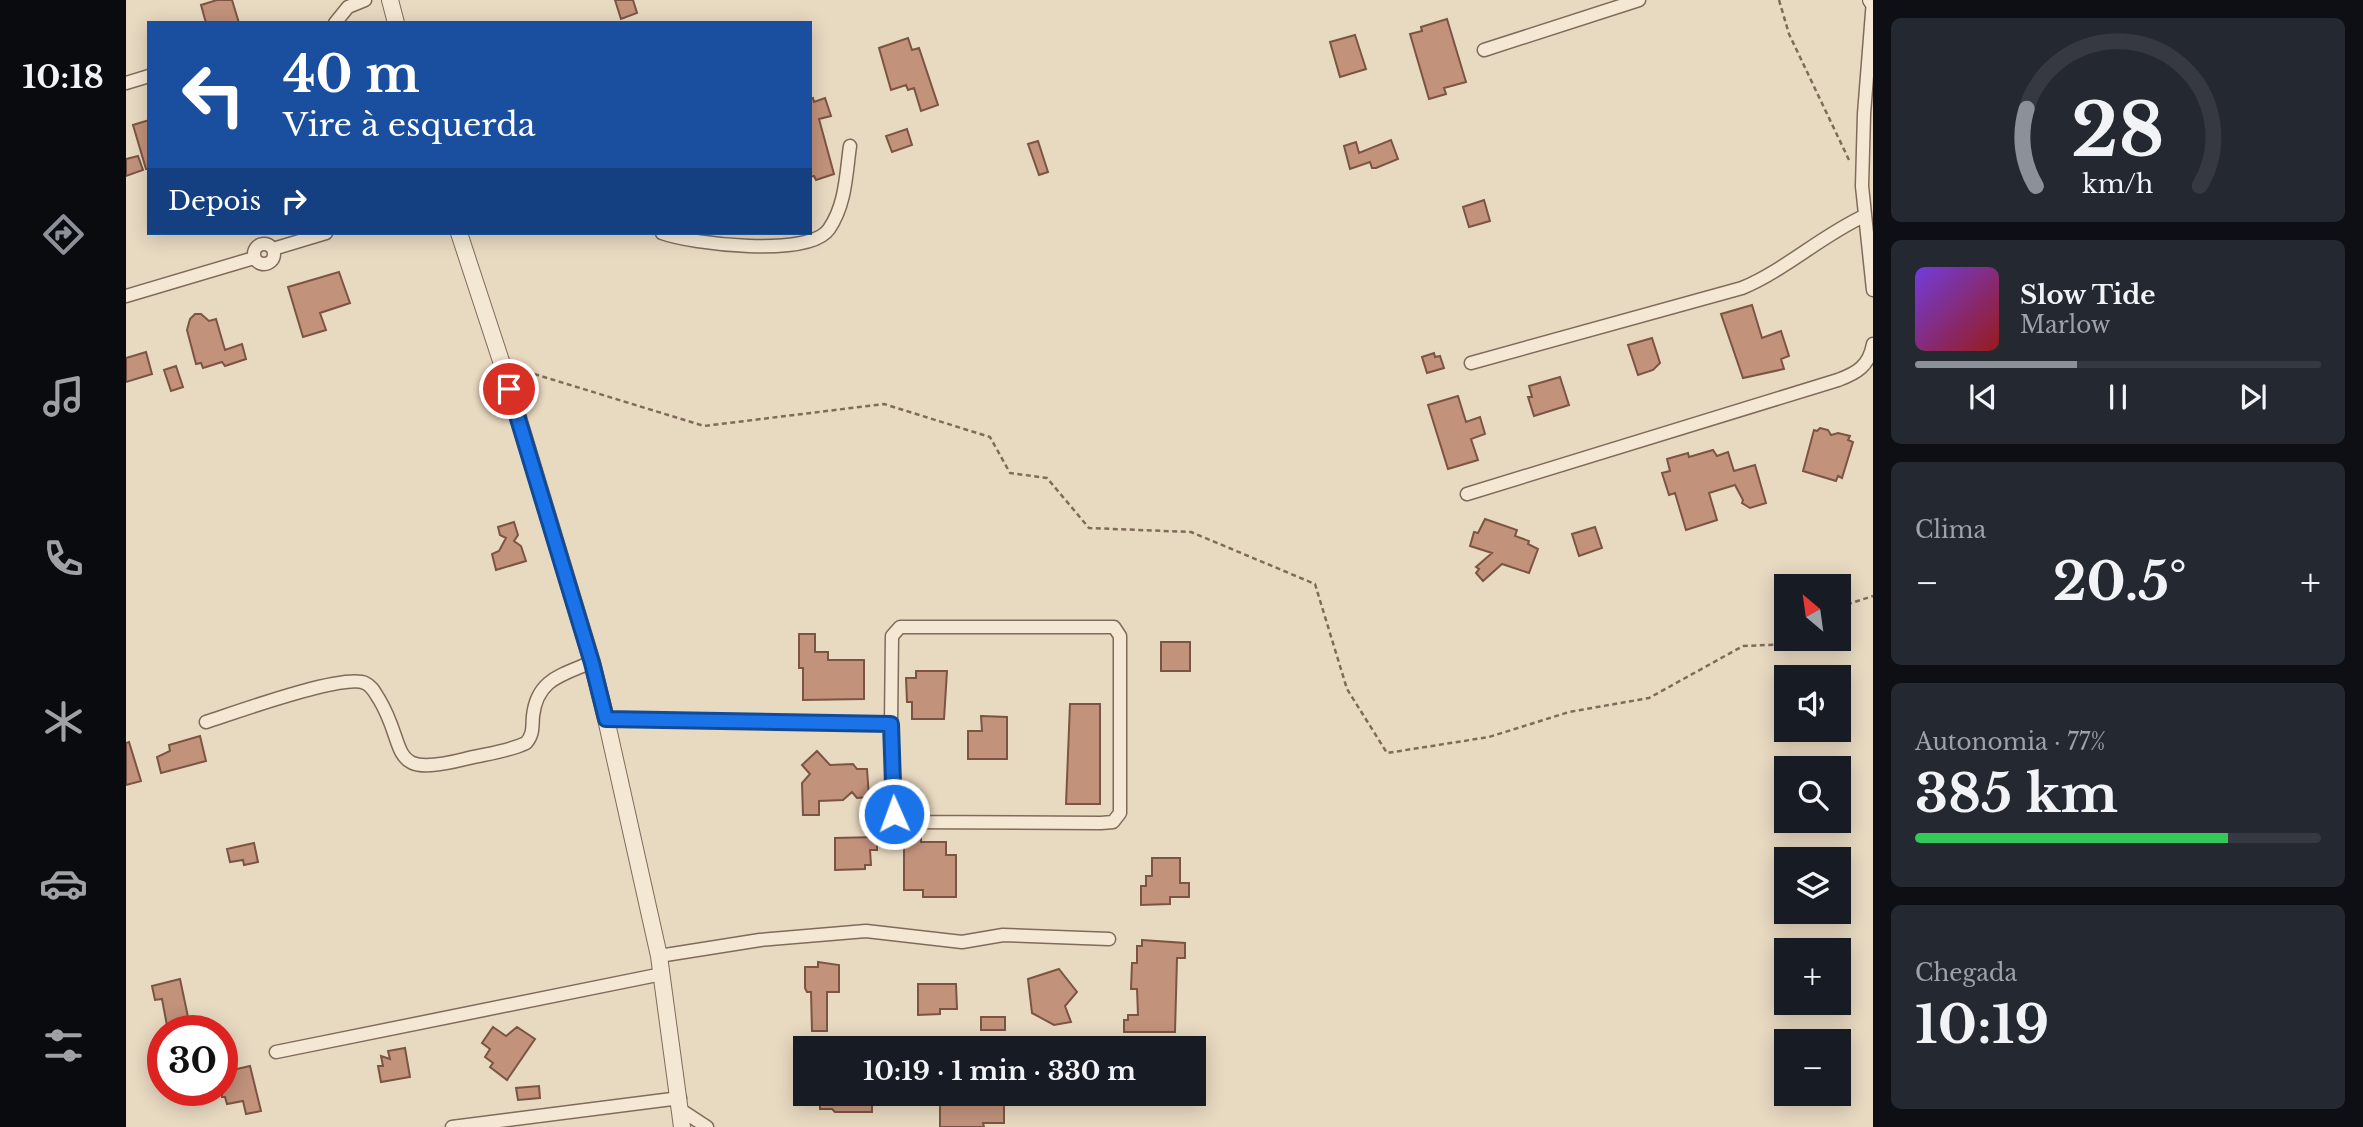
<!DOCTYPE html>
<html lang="pt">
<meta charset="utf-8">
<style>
:root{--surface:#171b24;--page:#242831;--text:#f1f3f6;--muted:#9ea1a6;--line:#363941;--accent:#8c9099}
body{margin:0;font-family:"Libre Baskerville",serif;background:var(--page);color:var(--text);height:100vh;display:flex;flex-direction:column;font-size:26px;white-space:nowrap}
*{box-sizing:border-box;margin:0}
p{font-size:23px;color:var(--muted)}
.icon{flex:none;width:38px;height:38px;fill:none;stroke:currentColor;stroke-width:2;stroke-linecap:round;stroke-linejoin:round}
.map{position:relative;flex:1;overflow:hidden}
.sheet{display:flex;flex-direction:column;gap:18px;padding:18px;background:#0d0f14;width:490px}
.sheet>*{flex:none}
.top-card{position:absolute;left:21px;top:21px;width:665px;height:214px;border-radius:0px;box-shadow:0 4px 18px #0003;background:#1a4fa0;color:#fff;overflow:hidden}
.needle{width:46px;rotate:331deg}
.tools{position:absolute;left:1648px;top:574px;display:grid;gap:14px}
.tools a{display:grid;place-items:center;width:77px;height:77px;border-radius:0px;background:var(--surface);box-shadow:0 4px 18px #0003;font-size:35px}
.speed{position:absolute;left:21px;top:1015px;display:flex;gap:14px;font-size:35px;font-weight:700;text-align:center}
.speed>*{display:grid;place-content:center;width:91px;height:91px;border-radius:50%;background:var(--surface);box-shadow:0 4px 18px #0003;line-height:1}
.speed .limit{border:10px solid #d22;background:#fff;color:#111}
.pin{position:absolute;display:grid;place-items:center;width:60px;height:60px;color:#fff;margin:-30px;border:4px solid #fff;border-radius:50%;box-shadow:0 2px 7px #0007}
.me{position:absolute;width:77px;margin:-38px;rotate:358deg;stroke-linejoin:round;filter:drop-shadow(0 0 5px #0008)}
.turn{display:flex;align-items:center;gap:24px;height:147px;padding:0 21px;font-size:32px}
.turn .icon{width:91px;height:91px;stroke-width:2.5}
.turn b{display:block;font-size:49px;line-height:60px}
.then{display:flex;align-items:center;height:66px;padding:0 21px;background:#0003;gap:14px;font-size:26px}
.big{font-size:52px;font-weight:700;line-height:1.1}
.sheet .widget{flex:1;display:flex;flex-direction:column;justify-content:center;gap:10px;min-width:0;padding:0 24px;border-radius:10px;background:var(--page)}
.sheet .dial{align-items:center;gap:0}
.dial svg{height:182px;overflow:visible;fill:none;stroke:var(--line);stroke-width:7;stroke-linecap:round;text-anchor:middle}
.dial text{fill:var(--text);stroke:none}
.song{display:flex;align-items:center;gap:21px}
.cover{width:84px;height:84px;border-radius:10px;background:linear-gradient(135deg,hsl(260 70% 55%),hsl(0 70% 35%))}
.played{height:7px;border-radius:4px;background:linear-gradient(90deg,var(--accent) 40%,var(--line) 40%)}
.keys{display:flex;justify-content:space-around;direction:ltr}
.heat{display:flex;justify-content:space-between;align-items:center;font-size:38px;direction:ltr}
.charge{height:10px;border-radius:5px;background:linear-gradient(90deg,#34c759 77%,var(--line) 0)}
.trip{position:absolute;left:667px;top:1036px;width:413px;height:70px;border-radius:0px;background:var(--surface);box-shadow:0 4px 18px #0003;font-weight:700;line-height:70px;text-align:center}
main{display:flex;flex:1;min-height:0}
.menu{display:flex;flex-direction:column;width:126px;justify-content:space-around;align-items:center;background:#090b0e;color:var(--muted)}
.menu .icon{width:49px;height:49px}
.menu .on{color:var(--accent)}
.menu b{font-size:32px;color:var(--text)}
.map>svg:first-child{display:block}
.building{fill:#c2927b;stroke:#7c5443;stroke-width:2}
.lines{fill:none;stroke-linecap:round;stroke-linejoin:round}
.minor-casing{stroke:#806b5b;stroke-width:15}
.tertiary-casing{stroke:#806b5b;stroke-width:18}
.secondary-casing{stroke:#614c3e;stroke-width:20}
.path{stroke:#806b5b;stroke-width:2.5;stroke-dasharray:5 3.5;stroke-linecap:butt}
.minor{stroke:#f4e7d3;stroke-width:12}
.tertiary{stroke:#f4e7d3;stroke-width:16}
.secondary{stroke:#f4e7d3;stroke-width:18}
.route-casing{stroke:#114b97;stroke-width:18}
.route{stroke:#1a73e8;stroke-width:12}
</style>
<main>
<nav class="menu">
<b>10:18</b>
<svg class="icon on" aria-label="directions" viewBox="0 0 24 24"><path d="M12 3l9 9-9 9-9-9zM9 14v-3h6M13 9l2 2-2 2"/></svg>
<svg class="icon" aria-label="music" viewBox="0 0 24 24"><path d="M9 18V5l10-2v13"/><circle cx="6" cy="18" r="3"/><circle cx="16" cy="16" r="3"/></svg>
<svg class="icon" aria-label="phone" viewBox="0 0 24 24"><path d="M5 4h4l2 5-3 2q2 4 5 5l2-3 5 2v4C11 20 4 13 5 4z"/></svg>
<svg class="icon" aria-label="climate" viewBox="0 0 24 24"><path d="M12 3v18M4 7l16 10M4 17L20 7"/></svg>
<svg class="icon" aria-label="car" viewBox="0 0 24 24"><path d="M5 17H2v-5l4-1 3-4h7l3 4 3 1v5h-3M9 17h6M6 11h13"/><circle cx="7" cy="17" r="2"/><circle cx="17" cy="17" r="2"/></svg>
<svg class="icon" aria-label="filters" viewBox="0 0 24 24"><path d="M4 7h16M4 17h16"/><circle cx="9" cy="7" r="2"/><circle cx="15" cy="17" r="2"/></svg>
</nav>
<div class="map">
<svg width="1747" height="1127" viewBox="0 0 1747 1127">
<rect width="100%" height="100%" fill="#e8d9c1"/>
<path class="building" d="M91,0H106L113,23H80L75,5Z
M489,0H507L511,13L495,19Z
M1321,19L1340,82L1318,88L1320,94L1303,99L1284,34L1296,31L1295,27Z
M1229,35L1240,69L1214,77L1204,42Z
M782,38L786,50L793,48L812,105L795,111L788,88L782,90L780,85L765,90L753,48Z
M687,98L688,102L699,98L705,116L693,119L708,174L690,180L688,176L684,177V99Z
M23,120V169H20L7,125Z
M781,129L786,145L766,152L760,136Z
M1265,140L1272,159L1250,168H1246L1244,162L1224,169L1218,146L1230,142L1233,153Z
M912,141L922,172L913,175L902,144Z
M12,156L17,170L0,176V159Z
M1358,200L1364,221L1343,227L1337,207Z
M213,272L224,303L194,313L200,330L177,337L162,287Z
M1626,305L1636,338L1655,331L1663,356L1655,359L1658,369L1617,378L1595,314Z
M69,314H75L83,321L90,319L99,350L116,344L120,359L99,366L96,362L77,368L75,363L70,364L61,330L64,319Z
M1526,338L1534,363L1527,370L1512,375L1502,345Z
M20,352L26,374L0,382V358Z
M1308,353L1309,357L1314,356L1318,368L1301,373L1296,357Z
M50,366L57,387L45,391L38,370Z
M1434,377L1443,405L1408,416L1402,397H1406L1403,386Z
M1332,396L1340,422L1354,417L1359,434L1345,439L1352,460L1322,469L1302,405Z
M1694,428L1702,430L1705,435L1712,433L1724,436L1722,440L1727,442L1716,478L1712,476L1710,481L1677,471L1688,430L1691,431Z
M1587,450L1591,456L1602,452L1608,471L1629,465L1640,503L1624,508L1616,503L1617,500L1609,485L1583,493L1591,520L1560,530L1549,493L1543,495L1536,473L1544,471L1541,459L1562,453L1563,457Z
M1359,519L1391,530L1389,536L1403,541L1402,544L1412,549L1403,573L1376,564L1357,581L1350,573L1353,569L1350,567L1366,553L1344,546L1348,532L1352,533Z
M388,522L392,535L388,541L395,546L400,561L370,570L366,554L373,551L380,538L374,535L372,527Z
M1469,527L1476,548L1453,556L1446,534Z
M673,634H689V652H702V660H738V699L677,700V668H673Z
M1035,642H1064V671H1035Z
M790,671H821L818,719H786V702H781L780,678H790Z
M944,704H974V804H940Z
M855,716L881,717V759H842V731H856Z
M74,736L80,761L35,773L31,757L44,751L43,745Z
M3,742L15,781L0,785V743Z
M691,751L704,765L727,764L731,769H741L743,797L731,798L726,792L717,800L693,801V815H677L676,783L684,774L676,765Z
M751,837V850H744L745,865H739V869L709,870V838Z
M778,838H795V842H820V855H830V897H797V890H778Z
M128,843L132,862L118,865L117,860L104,862L101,849Z
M1026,858H1054V883H1063V897H1044V904L1015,905V886H1020V876H1026Z
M1016,940L1059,943V958H1051L1049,1032H998V1020H1002V1015H1012L1011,989H1005L1006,963H1011V946H1016Z
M692,962L713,965V992H701V1031H686L685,992H681L679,988V967H692Z
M933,969L951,992L939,1006L945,1022L928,1025L906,1013L902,979Z
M54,979L65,1031H42L36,999L29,1000L26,986Z
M792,984H830L831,1009H814V1014L792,1015Z
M855,1017H879V1030H855Z
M367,1027L380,1036L391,1027L409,1039L381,1080L364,1067L367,1063L359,1057L364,1049L356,1043Z
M279,1048L284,1077L255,1082L252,1066H257L255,1056L264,1059L262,1051Z
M1068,1055H1078L1079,1082L1068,1083Z
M124,1066L135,1111L120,1114L117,1101L101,1104L99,1097H96V1084L104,1082L102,1071Z
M413,1086L414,1098L392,1100L390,1088Z
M680,1094H733V1096H746V1112H709L706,1109H694V1105H680Z
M814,1094H843V1102L878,1103V1123H857L858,1127H814Z"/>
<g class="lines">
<defs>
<path id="minor" d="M1747,0L1738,114L1736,186L1747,290
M209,23L222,7L239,0
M1358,50L1513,0
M0,83L23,76
M536,233C566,244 683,258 703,229C720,204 720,174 724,146
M128 254a10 10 0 1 1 20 0a10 10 0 1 1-20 0Z
M147,249L200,233
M0,296L128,258
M1345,363L1616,288C1659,270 1695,236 1738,216
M1341,494L1712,380C1731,373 1743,366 1747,344
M480,719L765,724L766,636L774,627H988L994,636V813L987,822L975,823L777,822L768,814L765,724
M80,722C108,713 217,673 239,683C246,686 249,693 253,699C283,749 259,779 339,759C359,754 381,752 400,743C408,734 406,726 407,716C411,679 436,675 466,662
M533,956L634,940L740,931L836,942L877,935L983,939
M150,1052L536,974
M555,1110L581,1127
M326,1127L554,1098"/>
<path id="tertiary" d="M264,0L270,23
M333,233L376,364L466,662L480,719L533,956L556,1127"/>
<path id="secondary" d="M1746,0L1747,1"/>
</defs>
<use href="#minor" class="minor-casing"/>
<use href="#tertiary" class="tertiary-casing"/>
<use href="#secondary" class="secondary-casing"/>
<path class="path" d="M1653,0L1663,34L1723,160
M392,369L578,426L758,404L864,437L884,473L921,478L963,528L1065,532L1189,584L1221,689L1261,753L1363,737L1443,712L1523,698L1617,646L1663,644L1669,639
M1713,607L1747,596"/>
<use href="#minor" class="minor"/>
<use href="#tertiary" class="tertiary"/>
<use href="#secondary" class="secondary"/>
</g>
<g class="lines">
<defs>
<path id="route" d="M383,389L466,663L480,719L765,724L768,814"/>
</defs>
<use href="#route" class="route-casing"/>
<use href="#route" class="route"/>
</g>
</svg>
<div class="tools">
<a><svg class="needle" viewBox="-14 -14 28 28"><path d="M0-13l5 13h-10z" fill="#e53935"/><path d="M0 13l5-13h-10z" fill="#9ea1a6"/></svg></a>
<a><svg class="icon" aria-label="sound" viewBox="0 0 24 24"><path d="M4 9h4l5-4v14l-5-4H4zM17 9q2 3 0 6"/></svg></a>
<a><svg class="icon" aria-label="search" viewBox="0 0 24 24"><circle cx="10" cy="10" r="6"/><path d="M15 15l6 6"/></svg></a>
<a><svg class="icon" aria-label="layers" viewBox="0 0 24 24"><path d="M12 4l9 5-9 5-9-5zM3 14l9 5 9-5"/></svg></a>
<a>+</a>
<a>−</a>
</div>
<div class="speed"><div class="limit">30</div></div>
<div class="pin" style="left:383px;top:389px;background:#d93025"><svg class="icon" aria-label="arrive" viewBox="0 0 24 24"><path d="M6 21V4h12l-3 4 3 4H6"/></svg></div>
<svg class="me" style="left:768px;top:814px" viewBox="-20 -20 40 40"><circle r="17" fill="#1a73e8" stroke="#fff" stroke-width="3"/><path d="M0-11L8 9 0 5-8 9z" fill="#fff"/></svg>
<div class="trip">10:19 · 1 min · 330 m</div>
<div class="top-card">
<div class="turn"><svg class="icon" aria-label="left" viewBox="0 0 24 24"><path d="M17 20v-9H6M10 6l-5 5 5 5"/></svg><div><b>40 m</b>Vire à esquerda</div></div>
<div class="then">Depois<svg class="icon" aria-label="right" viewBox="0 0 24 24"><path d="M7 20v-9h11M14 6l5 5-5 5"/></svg></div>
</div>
</div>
<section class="sheet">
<div class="widget dial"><svg viewBox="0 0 100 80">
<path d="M14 69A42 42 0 1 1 86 69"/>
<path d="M14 69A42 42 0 0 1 10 35" stroke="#8c9099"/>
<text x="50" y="56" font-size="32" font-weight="700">28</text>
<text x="50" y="72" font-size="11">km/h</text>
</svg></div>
<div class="widget">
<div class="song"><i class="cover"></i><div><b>Slow Tide</b><p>Marlow</p></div></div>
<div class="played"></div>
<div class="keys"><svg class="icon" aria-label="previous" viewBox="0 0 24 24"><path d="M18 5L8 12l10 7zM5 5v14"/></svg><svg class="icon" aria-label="pause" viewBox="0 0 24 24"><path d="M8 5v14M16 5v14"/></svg><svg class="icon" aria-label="next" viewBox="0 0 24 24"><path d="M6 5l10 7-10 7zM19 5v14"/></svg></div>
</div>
<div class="widget"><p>Clima</p>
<div class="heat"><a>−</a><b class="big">20.5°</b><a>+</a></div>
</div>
<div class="widget"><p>Autonomia · 77%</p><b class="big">385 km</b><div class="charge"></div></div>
<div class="widget"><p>Chegada</p><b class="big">10:19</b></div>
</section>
</main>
